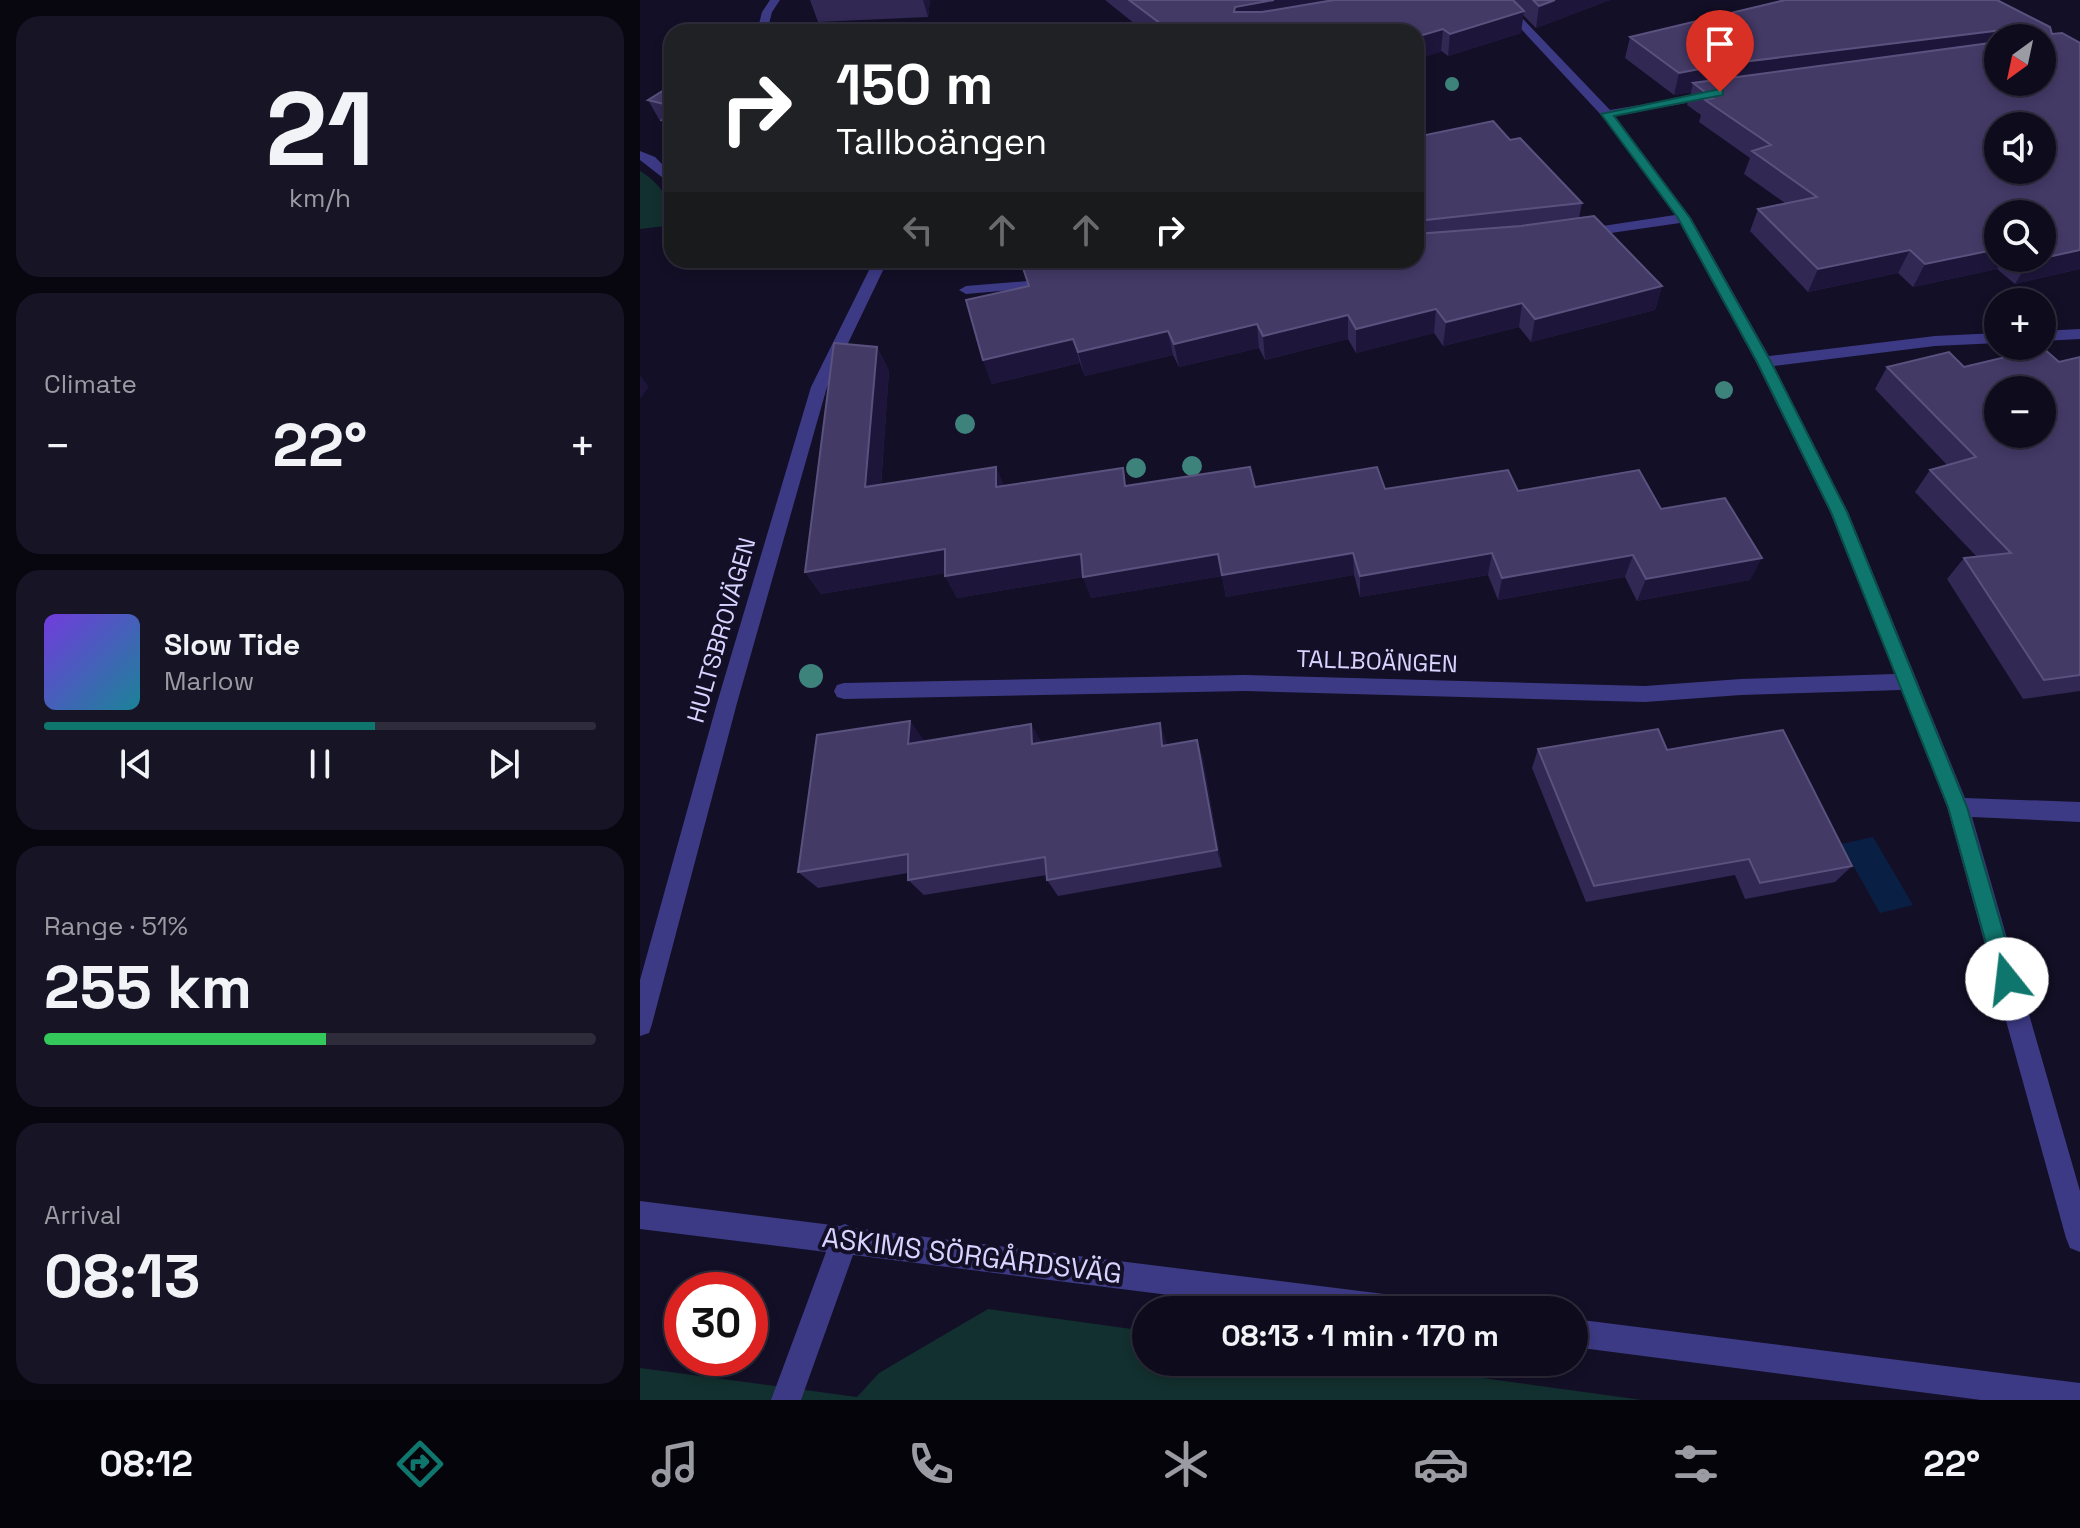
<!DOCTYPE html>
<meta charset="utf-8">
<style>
:root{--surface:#0e0b1c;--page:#171425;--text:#f1f3f6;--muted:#9b9ba3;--line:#2e2b3b;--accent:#0f766e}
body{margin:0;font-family:"Space Grotesk",sans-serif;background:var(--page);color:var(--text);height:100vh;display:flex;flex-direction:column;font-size:30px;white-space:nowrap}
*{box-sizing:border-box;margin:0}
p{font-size:26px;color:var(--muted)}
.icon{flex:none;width:44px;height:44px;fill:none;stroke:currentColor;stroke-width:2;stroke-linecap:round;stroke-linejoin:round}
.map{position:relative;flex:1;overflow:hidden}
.side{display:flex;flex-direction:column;gap:16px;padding:16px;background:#08060f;width:640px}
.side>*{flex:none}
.top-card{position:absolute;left:24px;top:24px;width:760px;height:244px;border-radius:24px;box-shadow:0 4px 12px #0003,0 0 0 2px var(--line);background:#202124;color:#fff;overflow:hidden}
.needle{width:52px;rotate:213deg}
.fabs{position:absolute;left:1344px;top:24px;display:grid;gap:16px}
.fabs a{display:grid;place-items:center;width:72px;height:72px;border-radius:50%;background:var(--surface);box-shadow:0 4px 12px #0003,0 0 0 2px var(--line);font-size:40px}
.speed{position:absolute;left:24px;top:1272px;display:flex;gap:16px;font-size:40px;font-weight:700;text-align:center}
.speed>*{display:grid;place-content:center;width:104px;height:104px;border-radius:50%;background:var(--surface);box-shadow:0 4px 12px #0003,0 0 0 2px var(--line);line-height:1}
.speed .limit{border:12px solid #d22;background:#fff;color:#111}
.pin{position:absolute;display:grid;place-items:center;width:68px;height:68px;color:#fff;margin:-82px -34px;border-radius:50% 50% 50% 0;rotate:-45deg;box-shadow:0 0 8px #0007}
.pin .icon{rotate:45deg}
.me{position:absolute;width:88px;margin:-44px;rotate:344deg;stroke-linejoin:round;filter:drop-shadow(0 0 6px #0008)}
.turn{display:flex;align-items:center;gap:28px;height:168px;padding:0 40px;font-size:36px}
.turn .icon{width:104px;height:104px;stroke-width:2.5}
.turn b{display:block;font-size:56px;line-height:68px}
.lanes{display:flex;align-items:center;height:76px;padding:0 40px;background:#0003;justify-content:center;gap:40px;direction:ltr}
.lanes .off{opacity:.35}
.big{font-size:60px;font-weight:600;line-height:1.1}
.side .tile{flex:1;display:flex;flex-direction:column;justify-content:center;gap:12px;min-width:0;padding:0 28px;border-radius:24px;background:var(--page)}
.side .dial{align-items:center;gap:0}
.dial b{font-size:104px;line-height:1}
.song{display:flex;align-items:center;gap:24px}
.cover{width:96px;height:96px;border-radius:12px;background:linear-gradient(135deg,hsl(260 70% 55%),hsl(190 70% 35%))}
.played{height:8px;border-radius:4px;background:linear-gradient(90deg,var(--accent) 60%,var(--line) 60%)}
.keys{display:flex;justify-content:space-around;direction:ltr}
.heat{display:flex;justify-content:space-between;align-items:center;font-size:44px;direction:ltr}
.charge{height:12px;border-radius:6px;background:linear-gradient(90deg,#34c759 51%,var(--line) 0)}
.trip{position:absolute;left:492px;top:1296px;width:456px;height:80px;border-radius:40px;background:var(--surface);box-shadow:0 4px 12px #0003,0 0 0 2px var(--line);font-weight:600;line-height:80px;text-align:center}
.dock{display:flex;height:128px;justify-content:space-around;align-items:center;background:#06040b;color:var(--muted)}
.dock .icon{width:56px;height:56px}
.dock .current{color:var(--accent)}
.dock b{font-size:36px;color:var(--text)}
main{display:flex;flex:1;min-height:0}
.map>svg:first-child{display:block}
.green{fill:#12302f}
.water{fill:#0a1f44}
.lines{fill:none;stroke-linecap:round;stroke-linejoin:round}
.minor{fill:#3d3a85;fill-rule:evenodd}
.tree{fill:#3d827b}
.wall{fill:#312854;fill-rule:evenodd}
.shaded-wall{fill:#1d163a}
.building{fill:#433a66;stroke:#5a527e;stroke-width:2;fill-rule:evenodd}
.route{fill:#0f766e;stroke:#0a4d48;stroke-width:2}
.labels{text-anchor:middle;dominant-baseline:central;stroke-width:8;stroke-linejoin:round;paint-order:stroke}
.street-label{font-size:24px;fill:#d9d4ff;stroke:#130f26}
.near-street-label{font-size:28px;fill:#d9d4ff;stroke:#130f26}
</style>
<main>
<section class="side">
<div class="tile dial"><b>21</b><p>km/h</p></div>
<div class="tile"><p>Climate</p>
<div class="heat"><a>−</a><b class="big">22°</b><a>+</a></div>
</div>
<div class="tile">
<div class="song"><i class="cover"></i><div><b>Slow Tide</b><p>Marlow</p></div></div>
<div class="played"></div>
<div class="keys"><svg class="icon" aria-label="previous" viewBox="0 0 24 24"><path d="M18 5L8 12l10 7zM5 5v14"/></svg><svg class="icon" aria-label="pause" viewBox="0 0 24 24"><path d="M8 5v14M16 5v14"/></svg><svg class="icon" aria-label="next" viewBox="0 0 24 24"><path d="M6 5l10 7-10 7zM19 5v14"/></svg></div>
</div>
<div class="tile"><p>Range · 51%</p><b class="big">255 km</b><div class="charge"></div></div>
<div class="tile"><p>Arrival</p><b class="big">08:13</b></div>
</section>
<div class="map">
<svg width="1440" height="1400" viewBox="0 0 1440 1400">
<rect width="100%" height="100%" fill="#130f26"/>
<path class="green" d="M0,171C18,182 30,197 32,218L25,226L0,229Z
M348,1309L506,1331V1362H727L1002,1400H0V1368L217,1397L239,1373Z"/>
<path class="water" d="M1233,837L1273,905L1240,913L1201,844Z"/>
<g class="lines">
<path class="minor" d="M130,0H140L132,12L127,32H117L122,12Z
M854,0H865L970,110L1077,92L1079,94L1073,98L975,116L1051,218L1129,356L1295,336L1358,333V343L1295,346L1134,366L1208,512L1325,798L1440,802V822L1332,817L1440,1191V1252L1430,1248L1426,1238L1307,807L1261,690L1101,695L1005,702L605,691L204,699L197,697L194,691L197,685L204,683L605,675L1005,686L1101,679L1255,674L1190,512L1116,362L1040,223L943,237L936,233L943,229L1035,215L963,117Z
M0,151L15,157L32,174V185L0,160Z
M234,260H248L187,387L97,703L12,1024L9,1033L0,1036V980L77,703L171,387Z
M413,279L420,283L418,286L326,294L319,290L326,286Z
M1440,329V339L1402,341V331Z
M0,1201L200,1226L205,1224L214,1228L760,1296L770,1300L774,1310H647L213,1255L161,1400H131L186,1252L0,1229Z
M934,1319L1440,1383V1400H1341L934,1347Z"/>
</g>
<g class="tree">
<circle cx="812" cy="84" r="7"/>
<circle cx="1084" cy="390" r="9"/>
<circle cx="325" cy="424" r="10"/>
<circle cx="552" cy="466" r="10"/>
<circle cx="496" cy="468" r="10"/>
<circle cx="171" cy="676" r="12"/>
</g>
<path class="wall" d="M170,0H290L288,17L178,22Z
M465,0H970L896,28L883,15L881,33L808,56L776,32H505Z
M1410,27L1440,269L1375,284L1357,269L1273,287L1258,273L1168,292L1110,231L1118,209L1145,203L1104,174L1110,158L1059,122L1061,115L1047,105L1051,92L1034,95L985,58L990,37ZM1358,38H1402L1358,82ZM1402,214V258H1358Z
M32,85V137L23,122L20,121L8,100Z
M776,137L870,140L942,203L939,218L1022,286L1015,310L891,342L879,327L803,346L794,333L716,353L708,339L625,360L619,348L539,367L533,355L445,376L440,363L352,384L343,360L389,286L380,260H776Z
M237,347L249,371L241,485L356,467L364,486L615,487L878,491L1021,509L1110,580L997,601L985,577L858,600L848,575L720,597L714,575L586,597L582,576L451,598L443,577L317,598L305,576V573L181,594L165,572Z
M1440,357V691L1383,699L1307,579L1324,558L1337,557L1275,492L1290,470L1307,465L1235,389L1247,367H1324L1419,362Z
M270,721L284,741L527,743V745L557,740L563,759L582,867L418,896L407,880V875L284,895L268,880V873L178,888L158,872Z
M898,749L1027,750L1212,866L1195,882L1105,899L1095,875L946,902L892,768Z"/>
<path class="shaded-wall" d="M283,0H290L288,17Z
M634,0H762L597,29L594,12L595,7Z
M915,0H970L896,28L899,6Z
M884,11L881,33L808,56L810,34Z
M803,29L801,52L776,60V37Z
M1371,29L1366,38H1358V51L1053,83L1051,92L1034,95L1039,73L1086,64Z
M1358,249V258H1364L1357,269L1273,287L1285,264Z
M1270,250L1258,273L1168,292L1178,269Z
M1440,250V269L1375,284L1389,261Z
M1022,286L1015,310L891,342L895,319Z
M882,303L879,327L803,346L806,322Z
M796,309L794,333L716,353V329Z
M708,315V339L625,360L623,336Z
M617,324L619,348L539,367L534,344Z
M528,331L533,355L445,376L438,352Z
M433,339L440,363L352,384L343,360Z
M237,347L249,371L239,510L225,487Z
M0,375L9,387L0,399Z
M356,467L366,490L356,487Z
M305,549L317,571L181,594L165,572Z
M713,553L714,575L586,597L582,575Z
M852,553L848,575L720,597V576Z
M441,554L449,576L317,598L305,576Z
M578,554L582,576L451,598L443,577Z
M993,555L985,577L858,600L862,578Z
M1122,558L1110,580L997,601L1006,579Z
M270,721L284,740L283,763L268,744Z
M520,723L527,743L529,765L522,746Z
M391,724L402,743L392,744Z
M557,740L563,759L582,867L577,850Z"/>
<path class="building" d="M489,0H634L595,7L594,12H622L694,0H873L884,11L810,34L803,29L776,37V32H523L529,30Z
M893,0H915L899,6Z
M1145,0H1357L1410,27L1412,34L1422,33L1440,43V250L1389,261L1386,258H1402V214H1358V249L1285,264L1270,250L1178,269L1118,209L1177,197L1112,151L1131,145L1065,100L1073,98L1053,83L1358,42V82H1402V38H1370L1371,29L1086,64L1039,73L990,37ZM1358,126H1402V170H1358Z
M32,85V106L8,100Z
M32,111V121L22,120Z
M853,121L870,140L880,138L942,203L777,221L776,228V137Z
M954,216L1022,286L895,319L882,303L806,322L796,309L716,329L708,315L623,336L617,324L534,344L528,331L438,352L433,339L343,360L326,300L389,286L383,268L474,260H776V234L881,226Z
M194,343L237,347L225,487L356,467V487L483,468L485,486L610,467L615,487L737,467L745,489L868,470L878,491L999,470L1021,509L1085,498L1122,558L1006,579L993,555L862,578L852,553L720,576L713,553L582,575L578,554L443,577L441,554L305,576V549L165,572Z
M1403,348L1419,362L1440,357V675L1404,680L1324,558L1371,553L1290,470L1336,457L1247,367L1309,352L1324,367ZM1358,390H1402V434H1358Z
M270,721L268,744L391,724L392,744L520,723L522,746L557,740L577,850L407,880L405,857L268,880V854L158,872L177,735Z
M1018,729L1027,750L1143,730L1212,866L1120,883L1109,859L954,886L898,749Z"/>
<path class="route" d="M1080,89L1083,90V95L974,116L1050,218L1131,362L1207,512L1327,807L1377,979L1374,987L1367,990L1359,987L1356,979L1308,807L1191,512L1117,362L1038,218L961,114Z"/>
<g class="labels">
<g class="street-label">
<text transform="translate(81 630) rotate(-74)">HULTSBROVÄGEN</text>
<text transform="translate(737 661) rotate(2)">TALLBOÄNGEN</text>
</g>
<g class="near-street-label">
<text transform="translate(332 1255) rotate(7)">ASKIMS SÖRGÅRDSVÄG</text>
</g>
</g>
</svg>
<div class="fabs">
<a><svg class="needle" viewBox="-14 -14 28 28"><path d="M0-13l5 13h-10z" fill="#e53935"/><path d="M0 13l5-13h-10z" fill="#9b9ba3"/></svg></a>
<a><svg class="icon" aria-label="sound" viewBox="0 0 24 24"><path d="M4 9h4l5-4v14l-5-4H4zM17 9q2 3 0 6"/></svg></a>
<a><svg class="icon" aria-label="search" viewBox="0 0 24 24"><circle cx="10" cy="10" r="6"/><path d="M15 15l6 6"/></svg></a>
<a>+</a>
<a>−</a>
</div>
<div class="speed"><div class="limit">30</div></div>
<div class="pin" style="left:1080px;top:92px;background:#d93025"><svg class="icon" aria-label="arrive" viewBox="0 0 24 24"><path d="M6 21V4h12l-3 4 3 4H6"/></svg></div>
<svg class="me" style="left:1367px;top:979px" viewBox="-20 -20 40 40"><circle r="19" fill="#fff"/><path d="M0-13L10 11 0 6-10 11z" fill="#0f766e"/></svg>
<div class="trip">08:13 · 1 min · 170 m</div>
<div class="top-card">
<div class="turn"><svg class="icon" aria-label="right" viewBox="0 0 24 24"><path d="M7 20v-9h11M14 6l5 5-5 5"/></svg><div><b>150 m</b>Tallboängen</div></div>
<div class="lanes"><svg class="icon off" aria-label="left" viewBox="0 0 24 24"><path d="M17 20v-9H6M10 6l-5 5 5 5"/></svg><svg class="icon off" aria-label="ahead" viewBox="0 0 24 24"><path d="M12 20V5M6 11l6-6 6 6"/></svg><svg class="icon off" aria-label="ahead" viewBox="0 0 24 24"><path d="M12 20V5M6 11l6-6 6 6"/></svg><svg class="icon" aria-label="right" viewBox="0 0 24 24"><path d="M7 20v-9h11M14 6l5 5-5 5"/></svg></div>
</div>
</div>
</main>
<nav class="dock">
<b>08:12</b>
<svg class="icon current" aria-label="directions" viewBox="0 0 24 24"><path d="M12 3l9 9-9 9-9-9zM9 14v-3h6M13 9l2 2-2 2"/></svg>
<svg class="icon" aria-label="music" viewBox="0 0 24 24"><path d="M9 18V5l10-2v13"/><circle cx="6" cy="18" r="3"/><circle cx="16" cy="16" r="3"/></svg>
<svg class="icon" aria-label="phone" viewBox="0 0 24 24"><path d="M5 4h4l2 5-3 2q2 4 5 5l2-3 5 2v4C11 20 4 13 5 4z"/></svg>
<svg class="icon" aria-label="climate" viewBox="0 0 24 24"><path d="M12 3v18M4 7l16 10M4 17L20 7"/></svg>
<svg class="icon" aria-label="car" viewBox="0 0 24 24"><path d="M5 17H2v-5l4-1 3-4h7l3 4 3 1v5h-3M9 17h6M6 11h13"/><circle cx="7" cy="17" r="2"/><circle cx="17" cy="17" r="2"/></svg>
<svg class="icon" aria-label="filters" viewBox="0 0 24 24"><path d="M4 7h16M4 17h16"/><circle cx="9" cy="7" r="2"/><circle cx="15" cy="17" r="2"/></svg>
<b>22°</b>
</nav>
